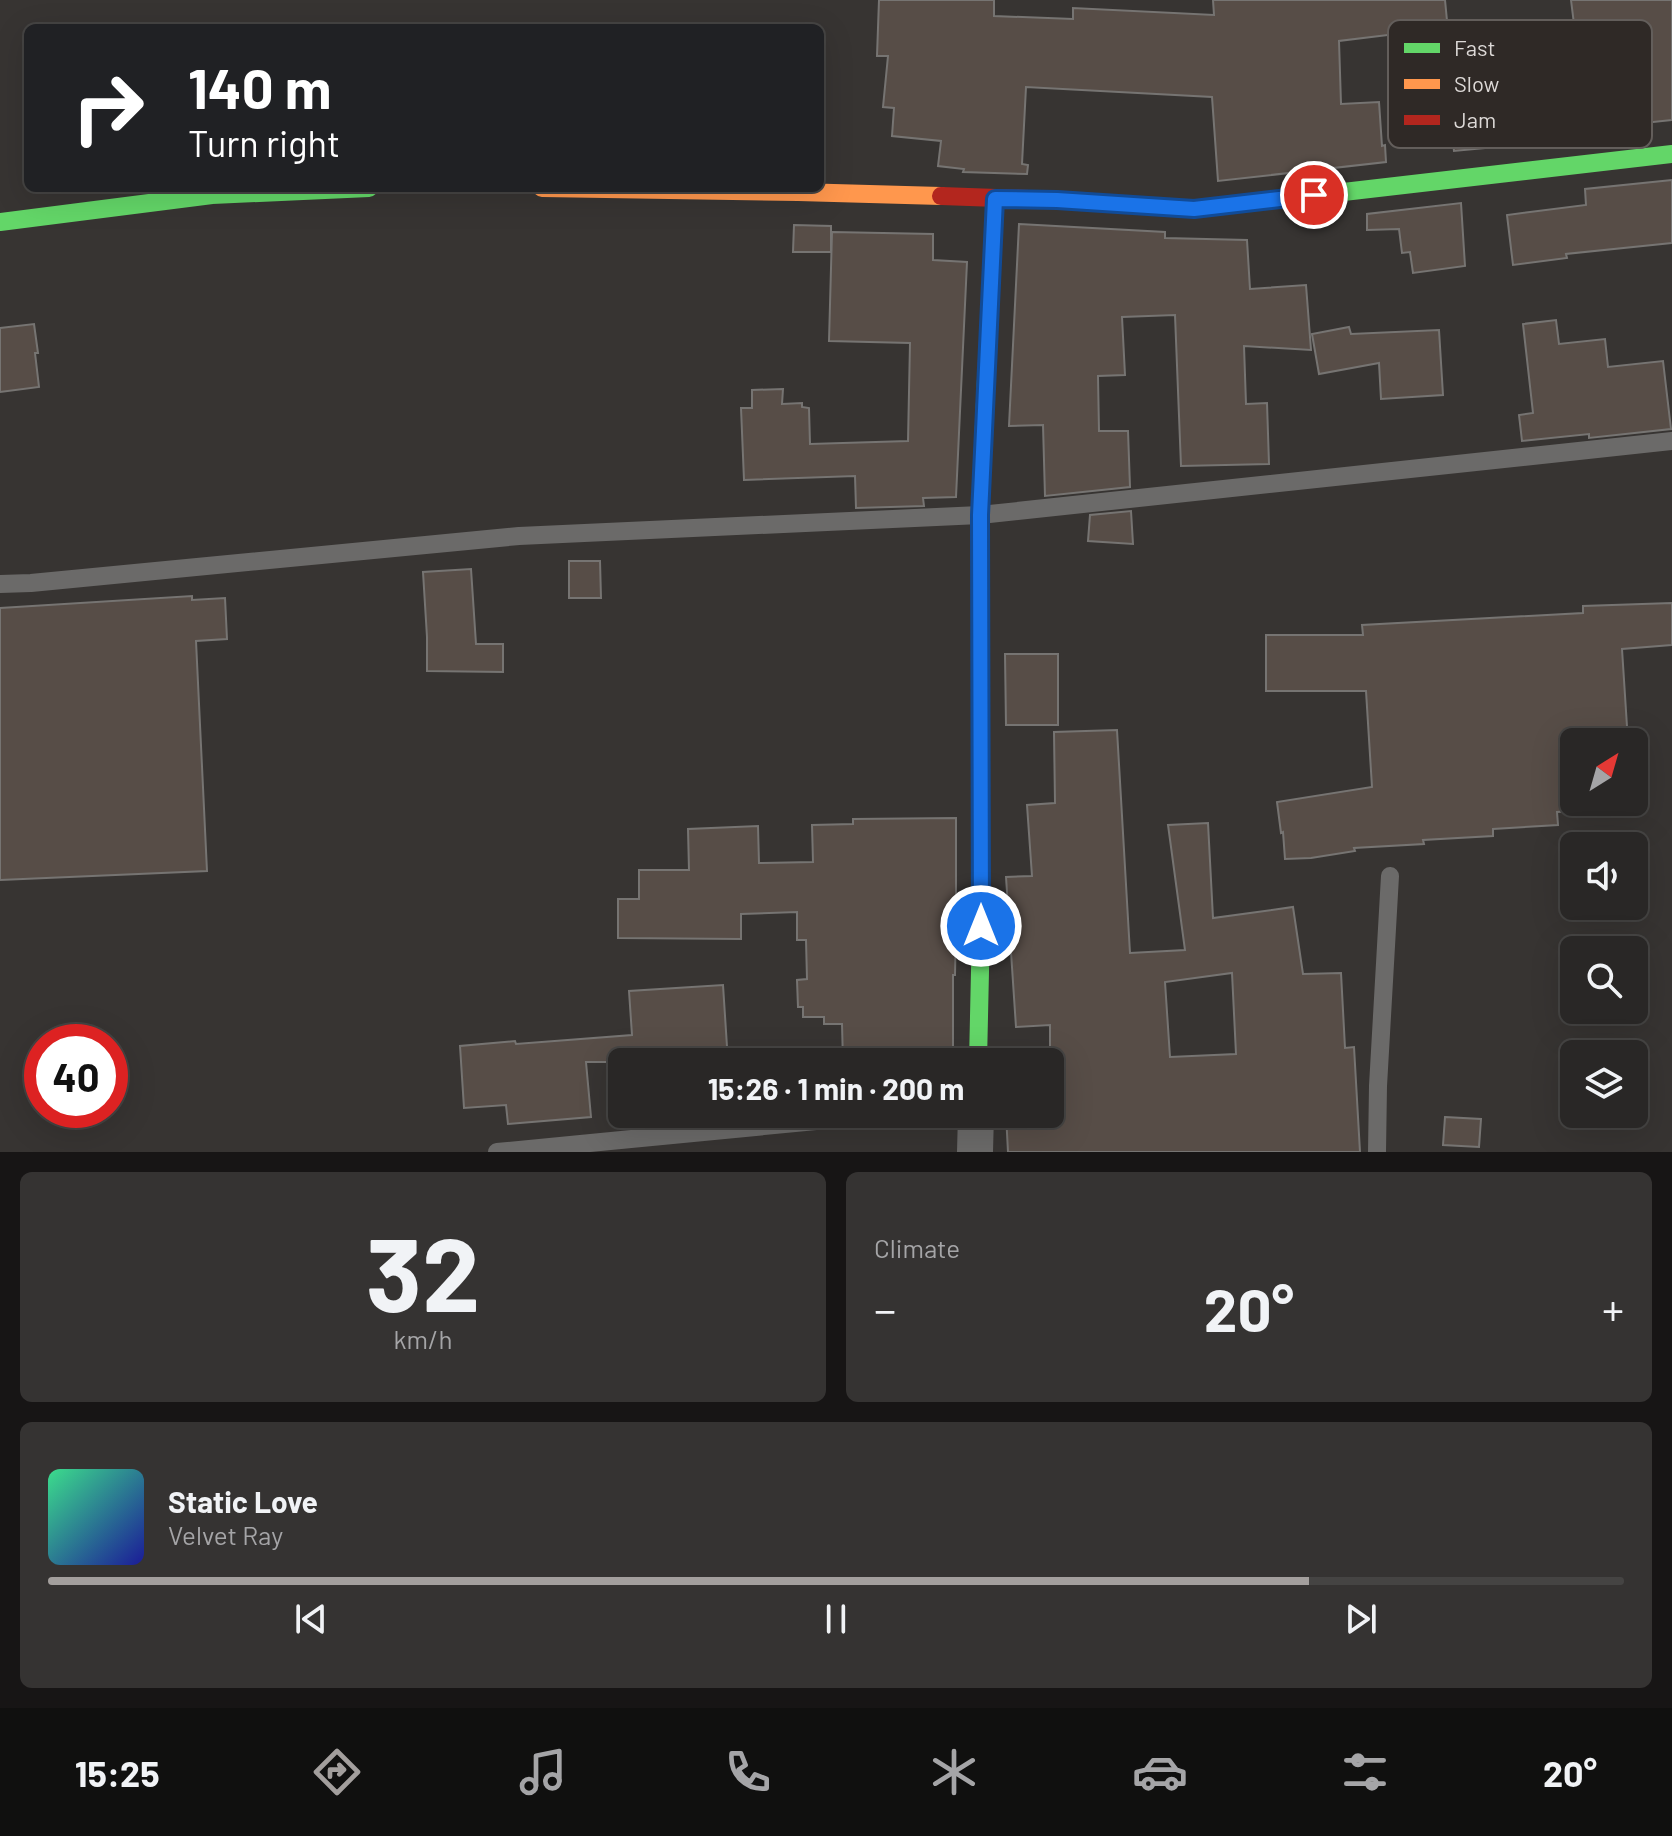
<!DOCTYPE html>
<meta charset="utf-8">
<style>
:root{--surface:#292726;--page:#353332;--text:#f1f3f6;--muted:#a5a5a7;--line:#454443;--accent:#a39f9d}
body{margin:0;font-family:Barlow,sans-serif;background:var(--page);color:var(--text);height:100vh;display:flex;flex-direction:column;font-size:30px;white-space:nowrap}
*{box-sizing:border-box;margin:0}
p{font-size:26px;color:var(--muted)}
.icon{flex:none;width:44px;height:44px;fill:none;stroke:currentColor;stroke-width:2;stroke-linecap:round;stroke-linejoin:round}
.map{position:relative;height:1152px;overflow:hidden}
.drawer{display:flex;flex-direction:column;gap:20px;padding:20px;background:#171515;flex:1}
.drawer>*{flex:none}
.banner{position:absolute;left:24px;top:24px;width:800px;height:168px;border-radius:12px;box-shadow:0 8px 32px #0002,0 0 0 2px var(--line);background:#202124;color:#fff;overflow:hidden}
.needle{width:52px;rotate:37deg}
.fabs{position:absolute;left:1560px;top:728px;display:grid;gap:16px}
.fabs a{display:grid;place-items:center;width:88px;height:88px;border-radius:12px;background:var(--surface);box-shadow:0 8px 32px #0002,0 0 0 2px var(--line);font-size:40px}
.speed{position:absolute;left:24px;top:1024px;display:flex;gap:16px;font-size:40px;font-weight:700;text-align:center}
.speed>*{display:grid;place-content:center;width:104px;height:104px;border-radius:50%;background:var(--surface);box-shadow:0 8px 32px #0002,0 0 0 2px var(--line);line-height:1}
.speed .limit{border:12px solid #d22;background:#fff;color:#111}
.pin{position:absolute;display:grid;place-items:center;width:68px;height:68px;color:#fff;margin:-34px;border:4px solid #fff;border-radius:50%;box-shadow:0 2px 8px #0007}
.me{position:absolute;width:88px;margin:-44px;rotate:0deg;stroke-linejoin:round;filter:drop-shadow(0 0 6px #0008)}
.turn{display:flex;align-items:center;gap:28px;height:168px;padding:0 32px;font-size:36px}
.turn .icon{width:104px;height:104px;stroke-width:2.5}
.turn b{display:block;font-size:56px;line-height:68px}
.big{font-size:60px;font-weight:700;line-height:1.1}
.drawer .tile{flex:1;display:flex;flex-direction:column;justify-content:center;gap:12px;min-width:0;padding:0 28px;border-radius:12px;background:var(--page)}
.drawer .dial{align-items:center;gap:0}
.dial b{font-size:104px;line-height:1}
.song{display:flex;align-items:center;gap:24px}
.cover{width:96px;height:96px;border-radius:12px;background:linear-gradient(135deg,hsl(150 70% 55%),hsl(240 70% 35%))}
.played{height:8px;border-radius:4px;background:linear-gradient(90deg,var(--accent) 80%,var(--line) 80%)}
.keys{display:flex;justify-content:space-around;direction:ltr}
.heat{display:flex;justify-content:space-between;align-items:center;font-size:44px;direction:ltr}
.drawer .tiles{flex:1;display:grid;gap:20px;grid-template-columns:1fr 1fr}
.tile:last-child{grid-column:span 2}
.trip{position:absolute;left:608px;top:1048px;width:456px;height:80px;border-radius:12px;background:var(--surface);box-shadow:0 8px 32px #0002,0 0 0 2px var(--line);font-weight:700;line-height:80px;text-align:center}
.tabs{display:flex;height:128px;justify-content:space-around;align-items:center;background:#10100f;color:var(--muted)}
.tabs .icon{width:56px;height:56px}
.tabs .selected{color:var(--accent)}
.tabs b{font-size:36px;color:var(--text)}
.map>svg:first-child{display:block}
.building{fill:#574d47;stroke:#767472;stroke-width:2;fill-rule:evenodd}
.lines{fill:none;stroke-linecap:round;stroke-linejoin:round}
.lane{stroke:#6b6a69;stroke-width:18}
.street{stroke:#6b6a69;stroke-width:36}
.fast{stroke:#63d668;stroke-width:18}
.slow{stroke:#ff974d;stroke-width:18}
.jam{stroke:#b3261e;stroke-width:18}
.route-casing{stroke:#114b97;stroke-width:20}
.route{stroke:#1a73e8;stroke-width:14}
.key{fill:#2f2926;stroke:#635e5b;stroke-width:2}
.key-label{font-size:22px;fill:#ddd9d7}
</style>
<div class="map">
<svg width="1672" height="1152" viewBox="0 0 1672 1152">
<rect width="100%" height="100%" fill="#373432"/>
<path class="building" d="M879,0H994V16L1073,19V8L1214,15L1213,0H1445L1453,83L1418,86L1412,32L1339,41L1341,104L1379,102L1382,146L1385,145L1386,162L1218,181L1212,97L1026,87L1022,164L1028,165L1027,174L963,172L964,169L938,166L941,141L892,136L894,108L883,107L888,56H877Z
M1571,0H1672V120L1587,129Z
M1489,88L1495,147L1454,151L1447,92Z
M1672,180V243L1566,254L1567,258L1513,265L1507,215L1586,205L1585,189Z
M1461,203L1465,266L1413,273L1410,252L1402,253L1399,229L1367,230V214Z
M1019,224L1165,232V238L1247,240L1250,289L1306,285L1311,350L1244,346L1246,404L1267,403L1269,464L1181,466L1175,315L1122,317L1125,375L1098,376L1099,431H1128L1130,487L1045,496L1043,425L1009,426Z
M794,225L831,226V252H793Z
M832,232L933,234V260L967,262L956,497L923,498L924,506L856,508L855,476L744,480L741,408H752V390L783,389L782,404L802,403V407L809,408L810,444L908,441L910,343L829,341Z
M1556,320L1559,344L1605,339L1608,367L1663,361L1671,429L1589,438V434L1522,441L1519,415L1533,413L1523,324Z
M34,324L38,353H35L39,387L0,392V328Z
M1349,327L1351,334L1439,330L1443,395L1381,399L1379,363L1319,374L1312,334Z
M1131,511L1133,544L1088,541L1090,515Z
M569,561H600L601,598H569Z
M471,569L476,644H503V672L427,671V637L423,572Z
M192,596V600L225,598L227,639L196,641L207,871L0,880V608Z
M1672,603V645L1622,649L1628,742H1574V811L1557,812L1558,825L1493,829V836L1423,840L1424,844L1354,848L1355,851L1311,858L1285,859L1283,832L1281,833L1277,802L1372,787L1366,691H1266V635H1363L1362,625L1583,613V606Z
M1005,654H1058V725H1006Z
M1117,730L1130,953L1185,950L1168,825L1208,823L1213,918L1293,907L1303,974L1341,973L1345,1048L1354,1047L1360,1152H1008L1006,1114H1050V1025L1016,1027L1006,877L1032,876L1027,805L1055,803L1054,732ZM1232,973L1236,1054L1170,1057L1165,982Z
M956,818V926L955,975H953V1062H843L842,1024H824V1017H803V1007H798L797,980L807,979L806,940H797V912L741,914V939L618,938V899H639V870H689L688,829L758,826L759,863L813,862L812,825L853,824V819Z
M723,985L728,1062H586L591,1117L508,1124L506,1105L464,1108L460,1046L515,1041L516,1044L632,1035L629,991Z
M1445,1117L1481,1119L1479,1147L1443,1145Z"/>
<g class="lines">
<path class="lane" d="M0,584L31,583L519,536L980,515L1672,441
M497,1152L889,1114
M1377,1152L1378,1086L1390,876"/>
<path class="street" d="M975,1152L976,1114"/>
<path class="fast" d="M1283,199L1672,154
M0,222L212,195L369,188
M978,1062L981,926L980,515L986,379"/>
<path class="slow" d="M542,188L798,192L941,196"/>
<path class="jam" d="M941,196L1057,200L1194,209L1283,199
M986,379L995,199"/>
</g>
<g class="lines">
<defs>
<path id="route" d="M981,926L980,515L995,199L1057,200L1194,209L1314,195"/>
</defs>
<use href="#route" class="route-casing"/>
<use href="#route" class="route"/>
</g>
<rect x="1388" y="20" width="264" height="128" rx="12" class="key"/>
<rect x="1404" y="43" width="36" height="10" fill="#63d668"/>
<rect x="1404" y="79" width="36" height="10" fill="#ff974d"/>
<rect x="1404" y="115" width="36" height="10" fill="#b3261e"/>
<g class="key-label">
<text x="1454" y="56">Fast</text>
<text x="1454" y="92">Slow</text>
<text x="1454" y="128">Jam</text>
</g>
</svg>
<div class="fabs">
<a><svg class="needle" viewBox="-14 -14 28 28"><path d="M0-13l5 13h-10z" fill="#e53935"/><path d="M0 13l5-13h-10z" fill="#a5a5a7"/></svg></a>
<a><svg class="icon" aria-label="sound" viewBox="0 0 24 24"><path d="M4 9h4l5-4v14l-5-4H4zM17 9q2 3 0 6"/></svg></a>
<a><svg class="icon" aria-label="search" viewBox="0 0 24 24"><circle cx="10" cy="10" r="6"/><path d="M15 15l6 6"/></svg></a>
<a><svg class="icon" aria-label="layers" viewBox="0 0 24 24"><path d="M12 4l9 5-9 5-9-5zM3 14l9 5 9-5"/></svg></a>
</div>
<div class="speed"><div class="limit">40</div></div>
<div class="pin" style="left:1314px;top:195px;background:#d93025"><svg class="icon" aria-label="arrive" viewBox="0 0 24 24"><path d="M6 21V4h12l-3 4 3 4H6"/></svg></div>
<svg class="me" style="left:981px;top:926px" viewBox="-20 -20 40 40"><circle r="17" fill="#1a73e8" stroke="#fff" stroke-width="3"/><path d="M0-11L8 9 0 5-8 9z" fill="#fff"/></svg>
<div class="trip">15:26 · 1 min · 200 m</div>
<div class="banner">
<div class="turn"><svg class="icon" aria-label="right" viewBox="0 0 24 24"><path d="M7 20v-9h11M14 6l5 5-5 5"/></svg><div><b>140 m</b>Turn right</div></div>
</div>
</div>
<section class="drawer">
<div class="tiles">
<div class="tile dial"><b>32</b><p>km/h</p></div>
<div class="tile"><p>Climate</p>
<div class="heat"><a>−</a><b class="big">20°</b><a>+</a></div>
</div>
<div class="tile">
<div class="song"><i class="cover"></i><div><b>Static Love</b><p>Velvet Ray</p></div></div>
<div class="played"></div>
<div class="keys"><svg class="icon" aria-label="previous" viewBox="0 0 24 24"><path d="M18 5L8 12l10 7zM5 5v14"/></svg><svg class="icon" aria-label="pause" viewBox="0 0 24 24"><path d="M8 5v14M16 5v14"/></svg><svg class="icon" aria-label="next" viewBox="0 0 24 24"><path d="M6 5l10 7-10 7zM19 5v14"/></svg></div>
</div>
</div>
</section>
<nav class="tabs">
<b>15:25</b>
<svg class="icon selected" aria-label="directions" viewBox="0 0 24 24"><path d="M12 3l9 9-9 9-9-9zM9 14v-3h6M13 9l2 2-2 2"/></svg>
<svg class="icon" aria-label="music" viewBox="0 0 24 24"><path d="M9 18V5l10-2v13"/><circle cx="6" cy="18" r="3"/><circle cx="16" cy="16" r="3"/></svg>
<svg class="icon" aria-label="phone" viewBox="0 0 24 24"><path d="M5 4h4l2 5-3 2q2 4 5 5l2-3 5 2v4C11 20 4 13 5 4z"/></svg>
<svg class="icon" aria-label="climate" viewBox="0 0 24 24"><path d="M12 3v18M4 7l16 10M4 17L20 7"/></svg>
<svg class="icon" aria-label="car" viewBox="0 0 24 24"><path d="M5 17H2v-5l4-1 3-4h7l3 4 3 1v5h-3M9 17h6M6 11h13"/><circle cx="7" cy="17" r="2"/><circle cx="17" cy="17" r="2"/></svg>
<svg class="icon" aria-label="filters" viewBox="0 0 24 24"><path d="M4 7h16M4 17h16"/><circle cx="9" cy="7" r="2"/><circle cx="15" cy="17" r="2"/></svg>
<b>20°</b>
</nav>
